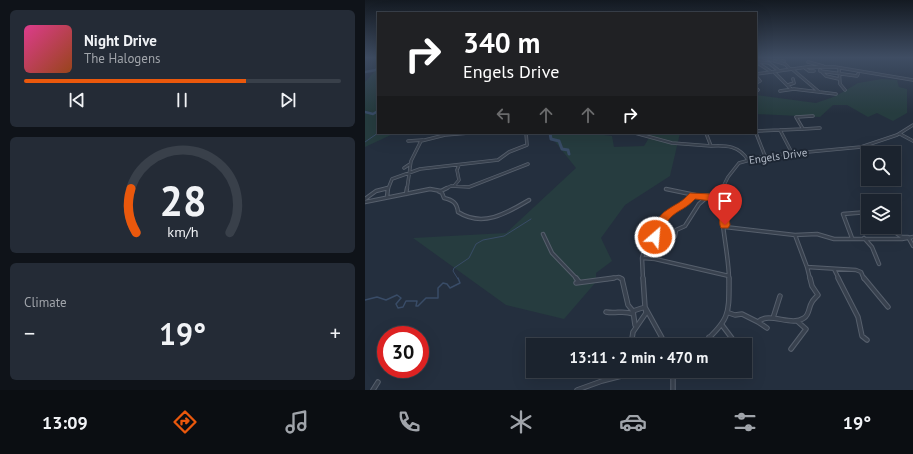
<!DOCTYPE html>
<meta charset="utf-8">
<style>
:root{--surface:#1b232e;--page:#242b36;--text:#f1f3f6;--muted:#a0a4aa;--line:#39404a;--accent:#ea580c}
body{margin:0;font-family:"PT Sans",sans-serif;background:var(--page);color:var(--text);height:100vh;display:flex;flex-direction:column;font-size:15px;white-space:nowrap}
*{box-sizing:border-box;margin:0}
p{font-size:13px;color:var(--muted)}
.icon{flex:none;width:22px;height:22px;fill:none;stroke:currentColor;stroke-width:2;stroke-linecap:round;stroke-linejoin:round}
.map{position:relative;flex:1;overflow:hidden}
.details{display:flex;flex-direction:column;gap:10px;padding:10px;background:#0f1319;width:365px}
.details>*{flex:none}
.guide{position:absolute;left:12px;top:12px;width:380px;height:122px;border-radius:0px;box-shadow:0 4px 16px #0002,0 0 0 1px var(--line);background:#202124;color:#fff;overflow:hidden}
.controls{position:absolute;left:496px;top:146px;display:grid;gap:8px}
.controls a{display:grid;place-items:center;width:40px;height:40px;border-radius:0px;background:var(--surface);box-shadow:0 4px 16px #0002,0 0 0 1px var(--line);font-size:20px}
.speed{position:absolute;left:12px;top:326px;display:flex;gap:8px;font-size:20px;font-weight:700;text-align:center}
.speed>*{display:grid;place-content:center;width:52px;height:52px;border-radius:50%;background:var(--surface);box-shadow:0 4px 16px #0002,0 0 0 1px var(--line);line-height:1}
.speed .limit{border:6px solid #d22;background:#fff;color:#111}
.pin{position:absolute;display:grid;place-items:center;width:34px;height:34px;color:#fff;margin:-41px -17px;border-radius:50% 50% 50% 0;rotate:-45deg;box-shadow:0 0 4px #0007}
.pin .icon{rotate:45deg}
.me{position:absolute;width:44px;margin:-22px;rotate:27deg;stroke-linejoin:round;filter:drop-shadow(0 0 3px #0008)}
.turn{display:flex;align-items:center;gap:14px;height:84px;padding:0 20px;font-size:18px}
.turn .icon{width:52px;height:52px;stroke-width:2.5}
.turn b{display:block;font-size:28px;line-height:34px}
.lanes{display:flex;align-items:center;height:38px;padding:0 20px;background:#0003;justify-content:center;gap:20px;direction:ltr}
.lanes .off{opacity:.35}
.big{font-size:30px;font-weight:700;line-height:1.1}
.details .tile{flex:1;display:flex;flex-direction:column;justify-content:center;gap:6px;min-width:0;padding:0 14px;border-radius:6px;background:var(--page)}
.details .dial{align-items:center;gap:0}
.dial svg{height:104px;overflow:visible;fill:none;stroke:var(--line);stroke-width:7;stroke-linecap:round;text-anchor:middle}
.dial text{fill:var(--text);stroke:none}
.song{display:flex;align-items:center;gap:12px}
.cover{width:48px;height:48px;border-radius:6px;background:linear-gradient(135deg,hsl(330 70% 55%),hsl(20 70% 35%))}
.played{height:4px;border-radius:2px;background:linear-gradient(90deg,var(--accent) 70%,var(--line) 70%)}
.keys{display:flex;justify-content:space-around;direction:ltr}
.heat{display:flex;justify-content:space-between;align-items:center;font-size:22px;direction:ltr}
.trip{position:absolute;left:161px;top:338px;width:226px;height:40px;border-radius:0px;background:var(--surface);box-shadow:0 4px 16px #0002,0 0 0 1px var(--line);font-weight:700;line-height:40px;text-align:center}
.menu{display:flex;height:64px;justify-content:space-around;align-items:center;background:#0b0e12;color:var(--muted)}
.menu .icon{width:28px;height:28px}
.menu .current{color:var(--accent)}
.menu b{font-size:18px;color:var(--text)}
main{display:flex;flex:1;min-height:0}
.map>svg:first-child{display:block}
.green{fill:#263c3f}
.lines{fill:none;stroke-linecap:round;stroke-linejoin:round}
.stream-far1{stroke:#394c67;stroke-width:1}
.stream{stroke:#394c67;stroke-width:1.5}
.river-far1{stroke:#394c67;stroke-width:2.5}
.river{stroke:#394c67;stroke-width:3}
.minor-far2-casing{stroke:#565f6c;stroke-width:3.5}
.minor-far1-casing{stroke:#565f6c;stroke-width:4.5}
.minor-casing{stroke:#565f6c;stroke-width:5.5}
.minor-far2{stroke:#38414e;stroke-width:2}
.minor-far1{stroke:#38414e;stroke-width:2.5}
.minor{stroke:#38414e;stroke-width:3.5}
.route{fill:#ea580c;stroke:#983908}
.labels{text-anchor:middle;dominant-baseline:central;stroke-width:4;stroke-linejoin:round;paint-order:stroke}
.street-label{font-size:11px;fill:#b4bcc9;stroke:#1d2633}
</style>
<main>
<section class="details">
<div class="tile">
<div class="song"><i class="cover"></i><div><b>Night Drive</b><p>The Halogens</p></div></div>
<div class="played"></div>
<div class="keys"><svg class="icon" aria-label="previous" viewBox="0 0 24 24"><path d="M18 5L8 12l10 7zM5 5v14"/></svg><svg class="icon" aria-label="pause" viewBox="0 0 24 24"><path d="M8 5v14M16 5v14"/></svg><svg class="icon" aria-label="next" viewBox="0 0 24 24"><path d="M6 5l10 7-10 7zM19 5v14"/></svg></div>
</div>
<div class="tile dial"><svg viewBox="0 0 100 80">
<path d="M14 69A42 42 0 1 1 86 69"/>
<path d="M14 69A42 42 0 0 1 10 35" stroke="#ea580c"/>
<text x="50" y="56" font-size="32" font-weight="700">28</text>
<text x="50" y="72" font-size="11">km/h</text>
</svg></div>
<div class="tile"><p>Climate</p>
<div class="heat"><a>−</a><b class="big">19°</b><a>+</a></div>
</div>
</section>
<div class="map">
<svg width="548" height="390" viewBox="0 0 548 390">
<rect width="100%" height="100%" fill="#242f3e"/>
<path class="green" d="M13,68L11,90L13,94V133H30L0,147V82Z
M517,79L532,80L534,87L542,89V113L528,121L512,113L503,117L482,105H468L455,117L391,114V95L451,103L471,96L493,83Z
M183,133H223L247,136L249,147L279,146L287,133H315L305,176L260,205L236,238L247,261L231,273V282L199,319L141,305L48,238L141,233L211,168Z"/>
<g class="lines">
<path class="stream-far1" d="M0,142L13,133
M93,279L88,271L89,268L104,258L111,244L118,240L139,236L166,219"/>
<path class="stream" d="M0,300L12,297L21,300L32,295L36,298L31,304L33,308L38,307L41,301H52L51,306H53L61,298H73V288L78,283L82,284L85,288L95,283L93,278"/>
<path class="river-far1" d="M0,72L11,70L13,67
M0,112L8,114L13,111"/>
<path class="river" d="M185,133L186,139L194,141L197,149L203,150L204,154"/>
<defs>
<path id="minor-far2" d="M399,58L420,64L425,69
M413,60L419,61
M391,62L405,71
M393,62L404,63L413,70
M443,62L458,66
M440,68L444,71H449
M474,68L475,84L480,90
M427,69L453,91
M455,70L461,76L474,79
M455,71L492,76L493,74
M409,72L426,89
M391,74L442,67H470L548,80
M391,76L395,81L391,83
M423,85L429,83L428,79
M391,88L393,90
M415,91L429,89L471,94
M438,129L455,128
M391,131L415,130
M270,133L307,143L346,146
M341,133L346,146C362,145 374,146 383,160
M391,133L400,156
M535,134L548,141
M43,141L58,140
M427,153L415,130L438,129L431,117L448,116
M39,168L45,164
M89,186L94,180L92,170L94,165
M19,189L23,188
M23,189L27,179L55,169L133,160L144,152L162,145L161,133
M42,189L46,161L56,141L80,135L104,133
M80,189L86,186L104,187L163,164
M357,189L363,177L374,163L400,156L496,147L532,135L548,125"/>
<path id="minor-far1" d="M358,188C352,210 364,252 364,279
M301,189L335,196L356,194
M73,191L77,193L79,198C88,200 92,203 93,212C118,228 142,213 164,200
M41,194L42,188
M22,197L23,188
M0,199L11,191L23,188
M0,202L65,189L76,191L82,188
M360,227L430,235L452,234L469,239H537L548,237
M522,227L537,237H543L548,246
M178,234L187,253L212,279
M430,235L442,267L491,270L496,272L499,279
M291,237L297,234L310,236L311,230L320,226L334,204L342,197
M487,238L478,214L503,212
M499,238L507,247L514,264
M277,258L290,259L364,276
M442,267L445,279
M469,269L474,279
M242,279L254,277L257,279
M278,279L277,258L280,247L283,246L282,243L290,237L303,213L320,205L328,196"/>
<path id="minor" d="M211,278L214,282
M255,278L257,279L263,305L268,311L270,325
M278,278L280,307L301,345
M473,278L493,317L497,336L502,340
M499,278L523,307
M211,283L249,278
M241,312C251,314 259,310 268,314
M364,313L370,315L377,314L393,322C404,311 426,327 439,318C445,314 443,308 447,302C448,300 451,297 453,295L447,286L445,278
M408,318L415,296
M393,322L402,328
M357,325L372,345
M344,337L347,345
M266,345L268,332L281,313L280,307L268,311
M337,345C365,317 364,317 364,278
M426,349L441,329L432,321
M308,371V390
M8,390L13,382
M212,390L237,381L276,371"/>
</defs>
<use href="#minor-far2" class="minor-far2-casing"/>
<use href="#minor-far1" class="minor-far1-casing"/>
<use href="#minor" class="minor-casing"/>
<use href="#minor-far2" class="minor-far2"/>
<use href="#minor-far1" class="minor-far1"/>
<use href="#minor" class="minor"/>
</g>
<linearGradient id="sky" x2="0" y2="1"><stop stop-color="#141a22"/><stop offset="0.51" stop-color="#3f4d63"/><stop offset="1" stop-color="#3f4d63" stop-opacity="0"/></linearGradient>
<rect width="548" height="113" fill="url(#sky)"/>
<path class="route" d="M356,190L360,194L365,225L363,228H356L355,225L352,199L347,201L330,199C321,209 313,210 306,217C300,223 298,232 294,240H287L285,237C289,228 293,215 302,210C312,203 316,203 325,193L347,194Z"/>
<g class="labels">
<g class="street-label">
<text transform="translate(413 156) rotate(-8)">Engels Drive</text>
</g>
</g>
</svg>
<div class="controls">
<a><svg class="icon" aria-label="search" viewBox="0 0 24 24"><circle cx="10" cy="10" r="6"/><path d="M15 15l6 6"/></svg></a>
<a><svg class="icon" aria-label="layers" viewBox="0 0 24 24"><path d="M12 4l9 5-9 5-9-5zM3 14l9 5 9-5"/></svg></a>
</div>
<div class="speed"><div class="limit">30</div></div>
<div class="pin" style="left:360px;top:225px;background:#d93025"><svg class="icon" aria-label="arrive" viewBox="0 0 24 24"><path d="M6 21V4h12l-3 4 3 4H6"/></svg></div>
<svg class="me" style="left:290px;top:237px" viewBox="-20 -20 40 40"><circle r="17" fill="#ea580c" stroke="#fff" stroke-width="3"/><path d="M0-11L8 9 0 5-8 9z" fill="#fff"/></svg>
<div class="trip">13:11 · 2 min · 470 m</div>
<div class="guide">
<div class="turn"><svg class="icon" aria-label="right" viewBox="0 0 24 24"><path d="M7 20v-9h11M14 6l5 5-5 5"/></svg><div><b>340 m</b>Engels Drive</div></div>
<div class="lanes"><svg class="icon off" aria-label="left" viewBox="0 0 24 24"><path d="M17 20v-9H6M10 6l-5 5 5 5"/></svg><svg class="icon off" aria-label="ahead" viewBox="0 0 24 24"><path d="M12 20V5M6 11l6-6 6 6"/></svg><svg class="icon off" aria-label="ahead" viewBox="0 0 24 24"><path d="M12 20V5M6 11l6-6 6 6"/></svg><svg class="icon" aria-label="right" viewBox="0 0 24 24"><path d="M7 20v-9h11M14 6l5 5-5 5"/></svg></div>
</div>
</div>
</main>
<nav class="menu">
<b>13:09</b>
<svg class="icon current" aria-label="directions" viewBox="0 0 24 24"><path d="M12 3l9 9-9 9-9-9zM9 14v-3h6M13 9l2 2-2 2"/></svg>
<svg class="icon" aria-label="music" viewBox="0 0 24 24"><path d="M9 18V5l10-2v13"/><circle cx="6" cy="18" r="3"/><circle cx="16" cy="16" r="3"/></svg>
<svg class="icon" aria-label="phone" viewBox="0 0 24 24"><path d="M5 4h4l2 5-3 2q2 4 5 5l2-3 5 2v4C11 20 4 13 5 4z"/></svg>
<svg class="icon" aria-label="climate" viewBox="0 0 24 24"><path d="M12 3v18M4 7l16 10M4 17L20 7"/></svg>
<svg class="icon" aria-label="car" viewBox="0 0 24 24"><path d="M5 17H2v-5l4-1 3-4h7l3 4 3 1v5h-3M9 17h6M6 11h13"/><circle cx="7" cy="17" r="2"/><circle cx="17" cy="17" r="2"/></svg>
<svg class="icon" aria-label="filters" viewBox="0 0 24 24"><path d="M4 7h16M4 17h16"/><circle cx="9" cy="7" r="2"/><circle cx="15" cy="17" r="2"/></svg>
<b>19°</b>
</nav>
